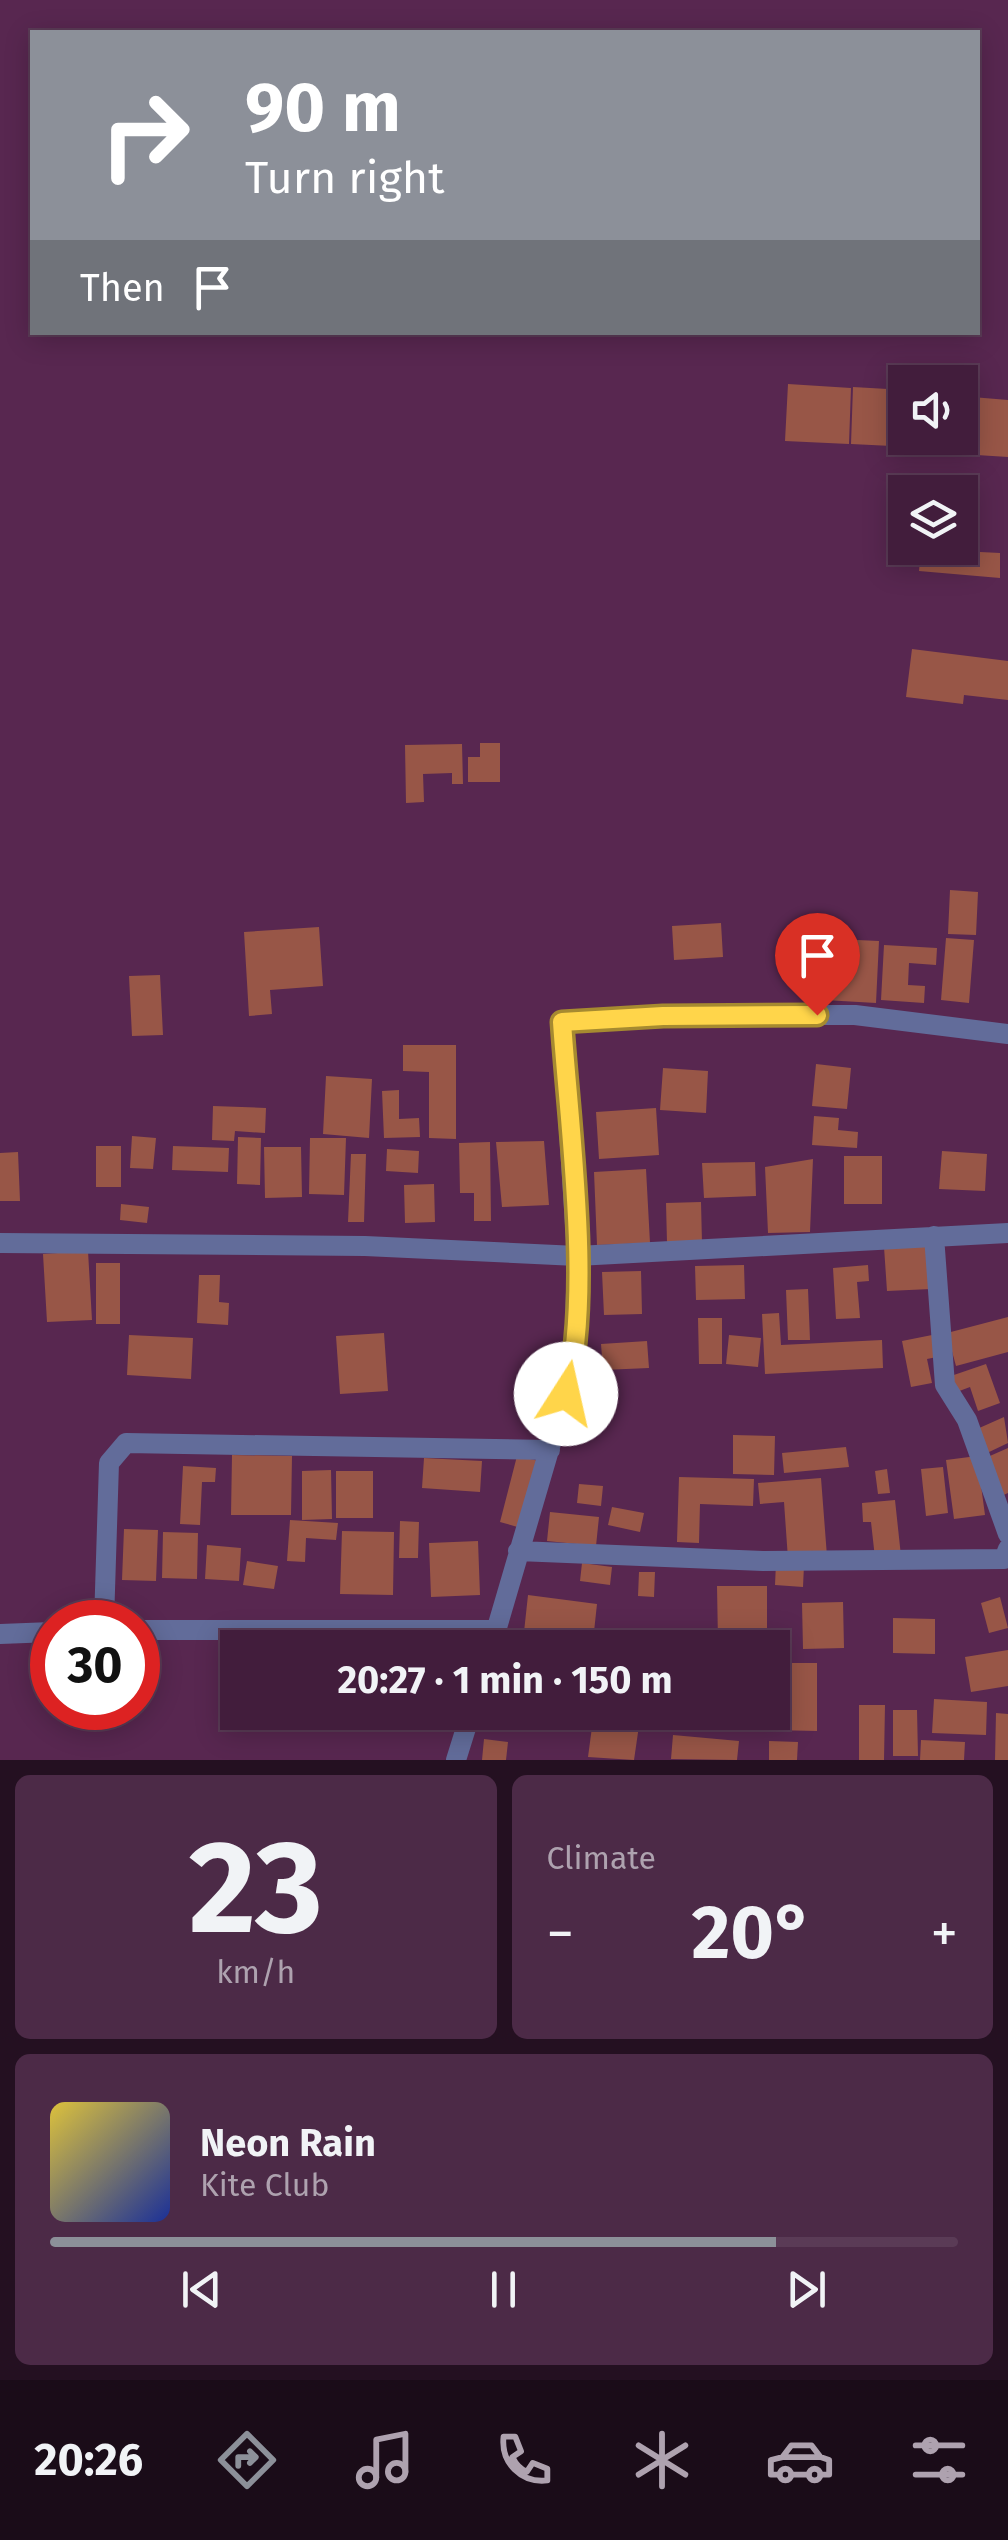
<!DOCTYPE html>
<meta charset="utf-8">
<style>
:root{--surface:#421d3c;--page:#4c2a47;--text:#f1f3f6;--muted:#aea2af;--line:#5a3b56;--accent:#8c9099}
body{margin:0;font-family:"Fira Sans",sans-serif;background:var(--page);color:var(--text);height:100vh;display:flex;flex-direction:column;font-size:38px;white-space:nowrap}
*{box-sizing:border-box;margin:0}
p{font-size:32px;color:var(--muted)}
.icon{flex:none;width:55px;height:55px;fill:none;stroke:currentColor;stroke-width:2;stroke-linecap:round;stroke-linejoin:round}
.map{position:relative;height:1760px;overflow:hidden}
.side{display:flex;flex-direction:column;gap:15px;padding:15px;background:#241021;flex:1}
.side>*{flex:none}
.banner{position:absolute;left:30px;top:30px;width:950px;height:305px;border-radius:0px;box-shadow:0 5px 25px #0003,0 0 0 2px var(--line);background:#8c9099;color:#fff;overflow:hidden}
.controls{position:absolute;left:888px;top:365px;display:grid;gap:20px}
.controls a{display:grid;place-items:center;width:90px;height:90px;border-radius:0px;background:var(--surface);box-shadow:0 5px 25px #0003,0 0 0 2px var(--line);font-size:50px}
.speed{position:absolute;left:30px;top:1600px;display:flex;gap:20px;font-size:50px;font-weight:700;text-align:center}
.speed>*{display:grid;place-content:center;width:130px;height:130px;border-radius:50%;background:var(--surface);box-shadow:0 5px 25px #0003,0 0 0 2px var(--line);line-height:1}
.speed .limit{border:15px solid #d22;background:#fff;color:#111}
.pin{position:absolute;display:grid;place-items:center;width:85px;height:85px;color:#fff;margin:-102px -42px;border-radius:50% 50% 50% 0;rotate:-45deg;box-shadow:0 0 10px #0007}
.pin .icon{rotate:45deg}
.me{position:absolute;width:110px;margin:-55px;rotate:10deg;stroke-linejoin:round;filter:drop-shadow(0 0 8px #0008)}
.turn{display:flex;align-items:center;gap:35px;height:210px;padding:0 50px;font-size:45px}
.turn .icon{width:130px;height:130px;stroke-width:2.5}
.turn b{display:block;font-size:70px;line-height:85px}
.then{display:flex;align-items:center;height:95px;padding:0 50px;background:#0003;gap:20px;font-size:38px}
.big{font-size:75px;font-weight:700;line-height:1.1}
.side .tile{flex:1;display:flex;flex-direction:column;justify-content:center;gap:15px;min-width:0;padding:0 35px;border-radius:15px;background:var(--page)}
.side .dial{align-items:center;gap:0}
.dial b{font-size:130px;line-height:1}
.song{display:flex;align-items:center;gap:30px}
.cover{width:120px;height:120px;border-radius:15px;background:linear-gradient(135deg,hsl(50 70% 55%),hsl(230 70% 35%))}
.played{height:10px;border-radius:5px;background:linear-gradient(90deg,var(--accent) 80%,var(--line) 80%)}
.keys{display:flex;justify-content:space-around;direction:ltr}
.heat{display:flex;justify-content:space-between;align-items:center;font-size:55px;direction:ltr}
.side .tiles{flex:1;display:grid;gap:15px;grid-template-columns:1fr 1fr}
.tile:last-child{grid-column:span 2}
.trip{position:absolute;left:220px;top:1630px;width:570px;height:100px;border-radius:0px;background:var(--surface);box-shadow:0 5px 25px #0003,0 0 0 2px var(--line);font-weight:700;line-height:100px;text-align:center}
.menu{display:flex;height:160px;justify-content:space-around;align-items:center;background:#1a0c18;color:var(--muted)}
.menu .icon{width:70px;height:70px}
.menu .selected{color:var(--accent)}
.menu b{font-size:45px;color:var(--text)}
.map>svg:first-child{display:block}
.building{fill:#985647}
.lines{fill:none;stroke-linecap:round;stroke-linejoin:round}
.street{stroke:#626c9a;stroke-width:20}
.route-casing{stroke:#a68a30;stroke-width:25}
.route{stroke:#ffd54a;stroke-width:18}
</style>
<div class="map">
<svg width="1008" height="1760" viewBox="0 0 1008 1760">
<rect width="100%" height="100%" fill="#582750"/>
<path class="building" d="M788,384L851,388L849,444L785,441Z
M853,387L905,390V438H912V447L851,444Z
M960,396L1008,400V457L914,451L915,438H960Z
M921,549L1000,553V578L919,571Z
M912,649L1008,661V700L964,695L963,704L906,697Z
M480,743H500V782H468V757H480Z
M462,744L463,784H452V773L423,774L424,802L406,803L405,745Z
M950,890L978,892L976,935L948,934Z
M721,923L723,957L674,960L672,926Z
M319,927L323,986L270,990L272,1014L249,1016L244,932Z
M813,938L879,941L876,1003L824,1000L826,982L848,984L849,960L812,958Z
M946,938L974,940L969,1003L941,1000Z
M884,945L937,948L936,965L909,963L908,985L925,986L924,1003L881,1000Z
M160,975L163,1035L132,1036L129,976Z
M403,1045H456V1139L429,1138V1072L403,1071Z
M816,1064L851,1068L847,1109L812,1106Z
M663,1068L708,1071L706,1113L660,1110Z
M326,1076L372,1079L369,1138L323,1134Z
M399,1090V1119L419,1118L420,1137L384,1138L382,1091Z
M213,1106L266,1108L265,1133L235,1131L234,1141L212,1140Z
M656,1108L659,1155L599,1159L596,1112Z
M814,1116L839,1118L838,1130L858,1132L857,1148L812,1145Z
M132,1136L156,1138L153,1169L130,1168Z
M238,1137L261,1138L260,1185L237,1184Z
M310,1138H346L344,1195L309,1194Z
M544,1141L549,1205L502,1207L496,1142Z
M490,1142L491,1221H474V1193H460L459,1143Z
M96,1146H121V1187H96Z
M173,1146L229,1148L228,1172L172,1170Z
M264,1147H301L302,1197L265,1198Z
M387,1149L419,1151L418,1173L386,1171Z
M942,1151L987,1154L985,1191L939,1189Z
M18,1152L20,1201H0V1153Z
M351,1154H366L364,1222H348Z
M844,1156H882V1204H844Z
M813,1159L810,1232L768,1233L765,1167Z
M755,1162L756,1196L704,1198L702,1163Z
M646,1169L650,1243L597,1245L594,1172Z
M434,1184L435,1222L405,1223L404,1185Z
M701,1202L702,1243H667L666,1203Z
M121,1204L149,1207L147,1223L120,1220Z
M928,1244L931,1289L887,1291L884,1247Z
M88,1251L92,1320L47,1322L43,1254Z
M96,1263H120V1324H96Z
M744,1265L745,1299L696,1300L695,1266Z
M868,1265L869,1281L857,1282L860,1318L836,1319L833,1268Z
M641,1271L642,1314L604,1315L602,1272Z
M199,1275H220L219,1302L229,1303L228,1325L197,1323Z
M808,1289L810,1340H788L786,1290Z
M779,1313L781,1345L882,1340L883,1368L765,1374L762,1314Z
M1008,1317V1352L956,1366L947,1333Z
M698,1318H722V1364H699Z
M384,1333L388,1391L340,1394L336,1336Z
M129,1335L193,1338L191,1379L127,1375Z
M729,1335L761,1338L758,1367L726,1364Z
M932,1335L937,1357L927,1359L932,1383L911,1387L902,1341Z
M647,1341L649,1368L603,1370L601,1344Z
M986,1364L1000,1403L978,1411L970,1387L954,1393L948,1377Z
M1004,1417L1008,1443L987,1453L977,1429Z
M733,1435L775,1436L774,1475L733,1474Z
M846,1447L849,1467L784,1473L782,1453Z
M1008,1448V1493L999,1497L983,1459Z
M232,1455L292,1456L291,1515H231Z
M517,1456L539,1461L521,1528L500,1522Z
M977,1456L985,1515L954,1519L946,1460Z
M424,1458L482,1461L480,1492L422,1488Z
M183,1466L216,1468L215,1482H202L200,1525L180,1524Z
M943,1467L948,1513L926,1516L921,1469Z
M887,1469L890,1493L878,1494L875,1471Z
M331,1470L332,1519L302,1520V1471Z
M336,1471H373V1518H336Z
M679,1477L754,1479L753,1506L700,1504L699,1543L677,1542Z
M821,1478L827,1556L788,1559L784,1502L760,1504L758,1483Z
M579,1484L603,1486L601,1506L577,1503Z
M895,1500L901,1556L875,1558L871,1522H863L862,1503Z
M612,1507L644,1513L640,1532L608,1525Z
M550,1512L599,1517L596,1546L547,1541Z
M290,1520L338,1523L336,1540L306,1538L305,1562L287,1561Z
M400,1521L419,1522L418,1558H399Z
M124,1529L158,1530L156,1581L122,1580Z
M342,1531L394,1532L393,1595L340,1594Z
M163,1532L198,1533L197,1579L162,1578Z
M478,1541L480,1595L431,1597L429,1543Z
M207,1545L241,1548L239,1581L205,1579Z
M247,1561L278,1566L274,1589L243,1585Z
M582,1563L612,1567L610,1585L580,1581Z
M776,1563L804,1565L803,1587L775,1585Z
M639,1572H655L654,1597L638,1596Z
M717,1586H767V1642H718Z
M528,1595L597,1604L593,1641L524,1632Z
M1000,1597L1008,1628L989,1633L981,1603Z
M843,1602L844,1648L803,1649L802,1603Z
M893,1618L935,1619V1654L893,1653Z
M1008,1650V1686L971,1692L965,1657Z
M772,1663H817V1731L772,1730Z
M934,1699L987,1702L986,1735L932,1733Z
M859,1705H885L884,1760H859Z
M893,1710H917L918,1756H893Z
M594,1712H641L634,1760L588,1757Z
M702,1712H766V1722L702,1721Z
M996,1713L1008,1714V1760H995Z
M673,1735L739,1741L737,1760L671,1759Z
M484,1739L508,1742L506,1760H482Z
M921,1740L965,1742L964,1760H920Z
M769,1741L798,1742L797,1760H769Z"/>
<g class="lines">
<path class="street" d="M934,1236L945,1385L967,1420L1008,1534
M0,1243L365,1246L577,1256L1008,1233
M518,1551L763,1561L1004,1559L1008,1549
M104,1622L109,1463L126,1443L550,1450
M138,1630H496
M0,1634L52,1632
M491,1648L574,1365L577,1256L562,1022L663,1015H855L1008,1034
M456,1760L471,1712"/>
</g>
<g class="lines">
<defs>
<path id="route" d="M566,1394C593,1297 569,1126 562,1022L663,1016L817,1015"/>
</defs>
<use href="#route" class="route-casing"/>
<use href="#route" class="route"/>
</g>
</svg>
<div class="controls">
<a><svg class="icon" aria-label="sound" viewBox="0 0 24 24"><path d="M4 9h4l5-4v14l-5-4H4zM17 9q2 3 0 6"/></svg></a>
<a><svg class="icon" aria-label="layers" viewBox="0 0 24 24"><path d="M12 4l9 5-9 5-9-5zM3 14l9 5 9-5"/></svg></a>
</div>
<div class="speed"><div class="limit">30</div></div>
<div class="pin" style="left:817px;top:1015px;background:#d93025"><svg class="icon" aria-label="arrive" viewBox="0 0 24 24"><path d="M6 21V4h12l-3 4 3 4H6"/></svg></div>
<svg class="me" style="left:566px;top:1394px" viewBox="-20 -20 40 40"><circle r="19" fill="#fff"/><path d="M0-13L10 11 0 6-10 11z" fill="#ffd54a"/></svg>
<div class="trip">20:27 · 1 min · 150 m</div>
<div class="banner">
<div class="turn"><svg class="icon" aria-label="right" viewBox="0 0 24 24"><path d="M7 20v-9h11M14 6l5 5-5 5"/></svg><div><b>90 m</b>Turn right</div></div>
<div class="then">Then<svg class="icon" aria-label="arrive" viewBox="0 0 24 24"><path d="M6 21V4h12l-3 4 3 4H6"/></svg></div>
</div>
</div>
<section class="side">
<div class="tiles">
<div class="tile dial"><b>23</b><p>km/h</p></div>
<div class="tile"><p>Climate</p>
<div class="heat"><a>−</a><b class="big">20°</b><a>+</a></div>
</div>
<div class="tile">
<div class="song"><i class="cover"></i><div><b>Neon Rain</b><p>Kite Club</p></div></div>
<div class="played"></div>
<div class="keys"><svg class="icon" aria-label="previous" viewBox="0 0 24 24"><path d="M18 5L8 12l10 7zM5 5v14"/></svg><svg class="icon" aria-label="pause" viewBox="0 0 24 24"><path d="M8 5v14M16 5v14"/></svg><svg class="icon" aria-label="next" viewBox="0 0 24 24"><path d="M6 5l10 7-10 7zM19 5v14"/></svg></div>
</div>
</div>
</section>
<nav class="menu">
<b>20:26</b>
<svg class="icon selected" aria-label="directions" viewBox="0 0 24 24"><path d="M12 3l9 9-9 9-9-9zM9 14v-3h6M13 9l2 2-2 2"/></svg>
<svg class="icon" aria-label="music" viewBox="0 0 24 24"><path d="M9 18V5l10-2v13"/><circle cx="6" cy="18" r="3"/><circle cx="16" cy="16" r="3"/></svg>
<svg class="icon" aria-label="phone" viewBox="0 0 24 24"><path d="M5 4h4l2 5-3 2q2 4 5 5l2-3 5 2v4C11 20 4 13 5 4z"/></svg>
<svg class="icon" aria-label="climate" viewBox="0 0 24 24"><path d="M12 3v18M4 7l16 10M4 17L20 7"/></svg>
<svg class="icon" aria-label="car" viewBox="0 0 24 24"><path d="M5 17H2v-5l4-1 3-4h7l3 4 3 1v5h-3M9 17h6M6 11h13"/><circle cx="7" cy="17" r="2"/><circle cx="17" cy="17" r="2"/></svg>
<svg class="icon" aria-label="filters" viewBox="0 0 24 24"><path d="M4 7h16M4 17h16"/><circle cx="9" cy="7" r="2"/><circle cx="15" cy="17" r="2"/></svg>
</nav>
